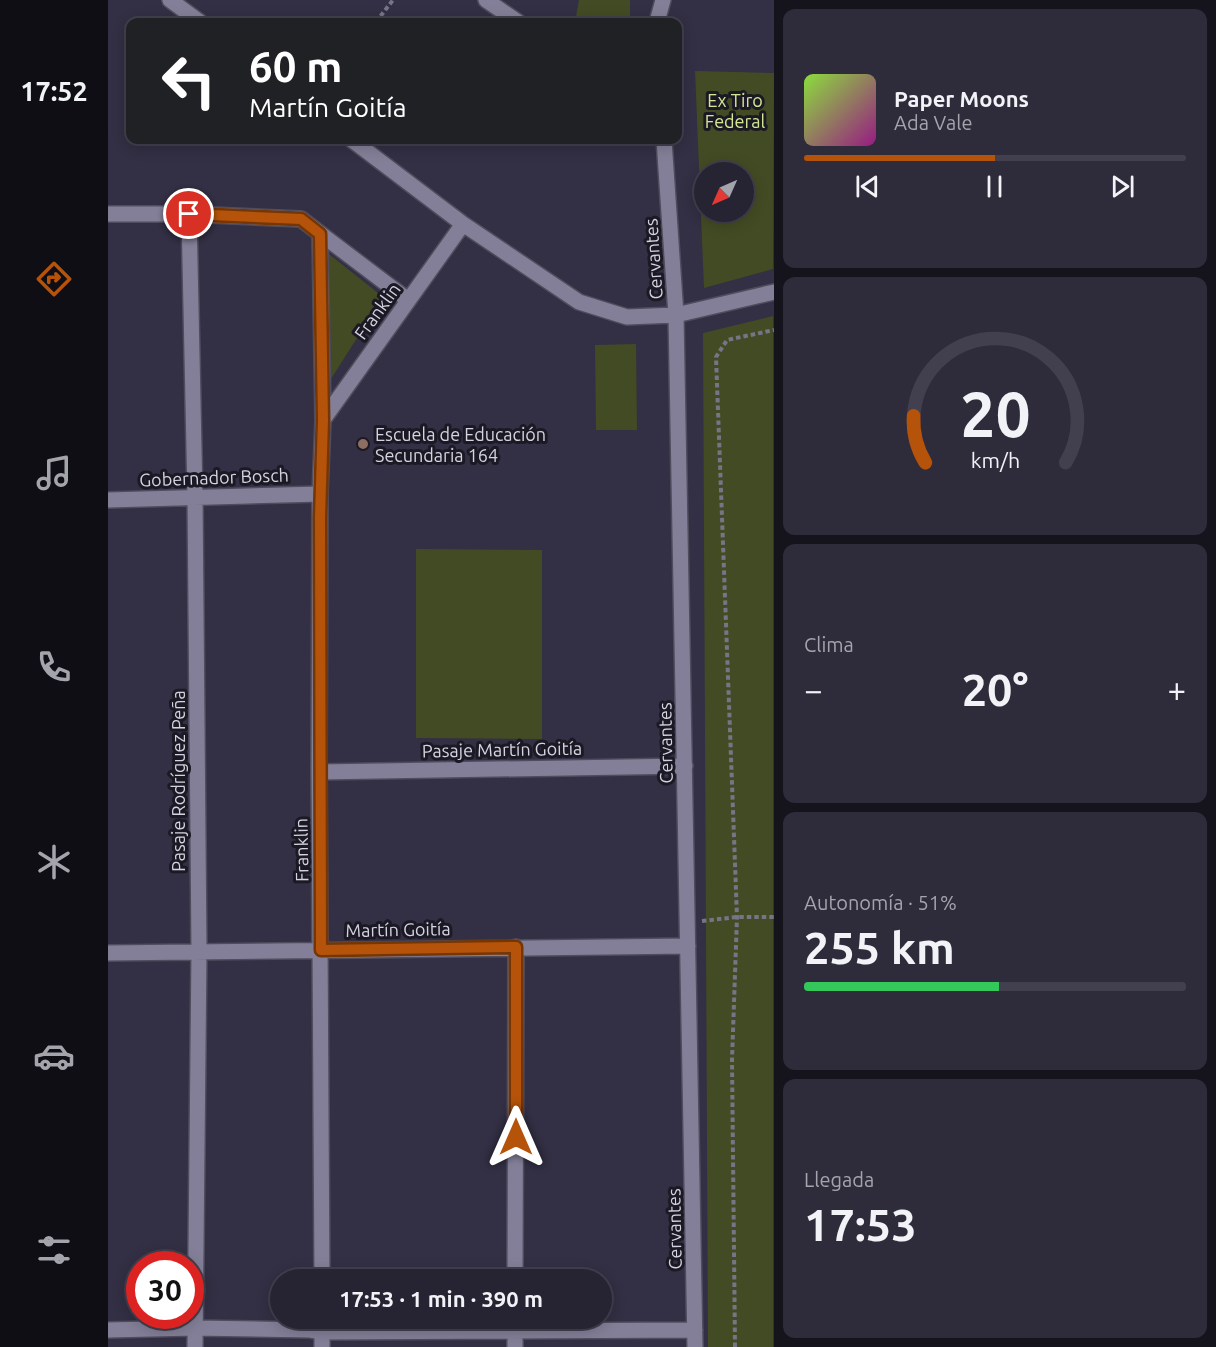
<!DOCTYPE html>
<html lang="es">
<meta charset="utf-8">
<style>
:root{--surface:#262333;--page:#2e2b3b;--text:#f1f3f6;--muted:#a4a4ac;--line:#42404e;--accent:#b45309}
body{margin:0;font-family:Ubuntu,sans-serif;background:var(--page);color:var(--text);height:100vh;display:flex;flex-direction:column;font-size:22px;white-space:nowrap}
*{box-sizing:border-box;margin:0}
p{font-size:20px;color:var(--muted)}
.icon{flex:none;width:33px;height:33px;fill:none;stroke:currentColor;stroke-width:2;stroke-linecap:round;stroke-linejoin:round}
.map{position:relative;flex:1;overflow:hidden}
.sheet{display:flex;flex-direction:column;gap:9px;padding:9px;background:#15131c;width:442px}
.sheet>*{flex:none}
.top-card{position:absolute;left:18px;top:18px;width:556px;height:126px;border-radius:12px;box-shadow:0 3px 15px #0003,0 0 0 2px var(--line);background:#202124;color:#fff;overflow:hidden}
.needle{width:39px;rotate:225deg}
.controls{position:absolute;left:586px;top:162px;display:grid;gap:12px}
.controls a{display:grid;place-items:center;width:60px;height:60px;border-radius:50%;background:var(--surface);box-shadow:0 3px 15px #0003,0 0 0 2px var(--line);font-size:30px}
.speed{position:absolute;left:18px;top:1251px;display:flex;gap:12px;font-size:30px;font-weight:700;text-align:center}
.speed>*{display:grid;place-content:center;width:78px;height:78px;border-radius:50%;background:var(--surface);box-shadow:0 3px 15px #0003,0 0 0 2px var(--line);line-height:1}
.speed .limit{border:9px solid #d22;background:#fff;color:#111}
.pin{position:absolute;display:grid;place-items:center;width:51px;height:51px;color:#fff;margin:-26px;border:3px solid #fff;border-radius:50%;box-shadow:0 2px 6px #0007}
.me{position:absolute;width:66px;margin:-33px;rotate:0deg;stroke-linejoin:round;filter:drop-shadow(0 0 4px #0008)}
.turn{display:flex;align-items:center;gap:21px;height:126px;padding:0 24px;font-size:27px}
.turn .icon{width:78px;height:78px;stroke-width:2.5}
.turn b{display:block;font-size:42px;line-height:51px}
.big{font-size:45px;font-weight:600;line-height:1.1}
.sheet .widget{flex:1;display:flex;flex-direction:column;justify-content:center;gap:9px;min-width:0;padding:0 21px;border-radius:12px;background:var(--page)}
.sheet .dial{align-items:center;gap:0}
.dial svg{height:156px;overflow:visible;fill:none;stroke:var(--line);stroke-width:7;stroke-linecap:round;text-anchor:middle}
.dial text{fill:var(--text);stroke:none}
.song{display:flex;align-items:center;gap:18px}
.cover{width:72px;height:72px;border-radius:9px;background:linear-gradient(135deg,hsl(90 70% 55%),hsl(310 70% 35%))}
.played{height:6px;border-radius:3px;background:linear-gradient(90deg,var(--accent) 50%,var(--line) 50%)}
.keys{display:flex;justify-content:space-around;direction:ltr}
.heat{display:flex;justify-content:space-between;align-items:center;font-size:33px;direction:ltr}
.charge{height:9px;border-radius:4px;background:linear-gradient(90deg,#34c759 51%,var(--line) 0)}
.trip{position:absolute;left:162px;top:1269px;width:342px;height:60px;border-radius:30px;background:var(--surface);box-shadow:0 3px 15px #0003,0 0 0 2px var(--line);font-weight:600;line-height:60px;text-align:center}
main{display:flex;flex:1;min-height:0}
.dock{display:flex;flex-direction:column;width:108px;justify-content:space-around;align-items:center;background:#0f0e14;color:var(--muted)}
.dock .icon{width:42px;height:42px}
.dock .active{color:var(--accent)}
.dock b{font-size:27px;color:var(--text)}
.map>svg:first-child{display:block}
.green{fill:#434b24;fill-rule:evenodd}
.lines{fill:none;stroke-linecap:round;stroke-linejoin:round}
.minor-casing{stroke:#4f4c5d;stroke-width:18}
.path{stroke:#777486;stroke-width:4;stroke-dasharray:4.5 3;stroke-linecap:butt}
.minor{stroke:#837f98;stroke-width:15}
.route-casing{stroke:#753606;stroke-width:15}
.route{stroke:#b45309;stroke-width:10}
.education-dot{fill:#8d6e63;stroke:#1b1923;stroke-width:2}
.labels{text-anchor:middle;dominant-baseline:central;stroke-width:6;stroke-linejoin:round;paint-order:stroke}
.park-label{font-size:18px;fill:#d3e694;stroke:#1b1923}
.street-label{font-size:18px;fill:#d5d3e1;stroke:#1b1923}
.poi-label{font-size:18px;fill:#d5d3e1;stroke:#1b1923;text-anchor:start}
</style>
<main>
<nav class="dock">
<b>17:52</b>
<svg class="icon active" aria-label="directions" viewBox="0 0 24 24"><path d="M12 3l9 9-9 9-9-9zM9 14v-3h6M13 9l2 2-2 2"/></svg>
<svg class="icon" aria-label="music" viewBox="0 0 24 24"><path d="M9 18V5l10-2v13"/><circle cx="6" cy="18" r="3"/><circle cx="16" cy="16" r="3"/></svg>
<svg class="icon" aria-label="phone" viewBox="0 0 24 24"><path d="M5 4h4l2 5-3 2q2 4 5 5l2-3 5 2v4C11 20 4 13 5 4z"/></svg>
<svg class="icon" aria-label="climate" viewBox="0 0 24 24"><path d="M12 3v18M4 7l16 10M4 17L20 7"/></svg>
<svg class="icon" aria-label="car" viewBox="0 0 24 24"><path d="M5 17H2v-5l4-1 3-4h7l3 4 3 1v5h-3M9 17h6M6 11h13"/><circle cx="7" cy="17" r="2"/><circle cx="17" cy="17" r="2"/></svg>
<svg class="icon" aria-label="filters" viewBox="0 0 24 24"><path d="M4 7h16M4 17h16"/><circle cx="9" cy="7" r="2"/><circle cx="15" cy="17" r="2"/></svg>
</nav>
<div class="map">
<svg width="666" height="1347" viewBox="0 0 666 1347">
<rect width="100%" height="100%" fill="#332f44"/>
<path class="green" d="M471,0H522V22H467Z
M587,71L666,73L665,269L596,288ZM597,172H636V212H597Z
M221,254L275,297L223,379Z
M665,316V1347H600L595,333Z
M528,344L529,430H488L487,345Z
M308,549L434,550V739L308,738Z"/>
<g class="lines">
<defs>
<path id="minor" d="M62,0L92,22
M378,0L410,22
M549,22L555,0
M244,140L355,224L471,302L519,317L568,315L666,292
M556,140L568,315L587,1347
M0,214H81L193,219L300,300
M81,214L87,496L91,951L87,1347
M212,234L215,420L212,494L211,772L214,1280
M215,420L355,224
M0,500L212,494
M211,772L577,766
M0,953L580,946
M407,1280L408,947
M214,1318V1347
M0,1330L87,1328L202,1330L214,1332L587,1330
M407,1347V1318"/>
</defs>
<use href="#minor" class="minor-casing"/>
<path class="path" d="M268,22L285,0
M594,921L629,917H666
M627,1347L624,1060L629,917L608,357L619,340L666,330"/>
<use href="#minor" class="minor"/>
</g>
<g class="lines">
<defs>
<path id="route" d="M81,214L193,219L212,234L215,420L212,517L213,950L408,947V1137"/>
</defs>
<use href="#route" class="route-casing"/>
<use href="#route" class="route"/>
</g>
<circle class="education-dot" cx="255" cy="444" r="6"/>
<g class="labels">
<g class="park-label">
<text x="627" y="100">Ex Tiro<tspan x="627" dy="21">Federal</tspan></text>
</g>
<g class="street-label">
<text transform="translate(545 259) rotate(-94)">Cervantes</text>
<text transform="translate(269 311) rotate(-54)">Franklin</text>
<text transform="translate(106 477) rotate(-2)">Gobernador Bosch</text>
<text transform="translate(557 743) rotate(-91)">Cervantes</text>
<text transform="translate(394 749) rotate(-1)">Pasaje Martín Goitía</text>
<text transform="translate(70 781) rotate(-90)">Pasaje Rodríguez Peña</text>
<text transform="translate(193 850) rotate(-91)">Franklin</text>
<text transform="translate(290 929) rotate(-1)">Martín Goitía</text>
<text transform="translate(566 1229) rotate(-91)">Cervantes</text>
</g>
<g class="poi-label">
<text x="267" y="434">Escuela de Educación<tspan x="267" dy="21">Secundaria 164</tspan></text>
</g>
</g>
</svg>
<div class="controls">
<a><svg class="needle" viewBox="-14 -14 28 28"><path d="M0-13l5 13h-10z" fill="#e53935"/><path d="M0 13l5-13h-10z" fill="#a4a4ac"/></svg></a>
</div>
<div class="speed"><div class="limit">30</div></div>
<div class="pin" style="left:81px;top:214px;background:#d93025"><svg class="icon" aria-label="arrive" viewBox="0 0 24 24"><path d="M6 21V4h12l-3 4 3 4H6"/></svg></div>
<svg class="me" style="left:408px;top:1137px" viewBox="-20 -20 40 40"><path d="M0-17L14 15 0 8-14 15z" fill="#b45309" stroke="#fff" stroke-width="4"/></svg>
<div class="trip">17:53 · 1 min · 390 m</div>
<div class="top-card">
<div class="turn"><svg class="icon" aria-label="left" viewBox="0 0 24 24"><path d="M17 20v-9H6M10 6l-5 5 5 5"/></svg><div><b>60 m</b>Martín Goitía</div></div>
</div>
</div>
<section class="sheet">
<div class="widget">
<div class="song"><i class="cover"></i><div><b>Paper Moons</b><p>Ada Vale</p></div></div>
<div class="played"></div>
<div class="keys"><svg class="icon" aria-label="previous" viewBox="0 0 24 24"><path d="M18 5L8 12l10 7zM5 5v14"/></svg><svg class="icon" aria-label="pause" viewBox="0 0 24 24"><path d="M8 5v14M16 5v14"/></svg><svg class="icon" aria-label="next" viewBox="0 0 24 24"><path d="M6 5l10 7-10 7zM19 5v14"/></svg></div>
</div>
<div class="widget dial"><svg viewBox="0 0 100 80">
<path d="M14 69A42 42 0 1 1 86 69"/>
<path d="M14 69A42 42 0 0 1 8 45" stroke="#b45309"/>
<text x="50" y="56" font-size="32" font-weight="700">20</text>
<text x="50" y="72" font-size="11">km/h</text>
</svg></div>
<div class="widget"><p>Clima</p>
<div class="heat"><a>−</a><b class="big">20°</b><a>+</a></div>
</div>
<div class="widget"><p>Autonomía · 51%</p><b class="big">255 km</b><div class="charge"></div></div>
<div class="widget"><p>Llegada</p><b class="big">17:53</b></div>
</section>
</main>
